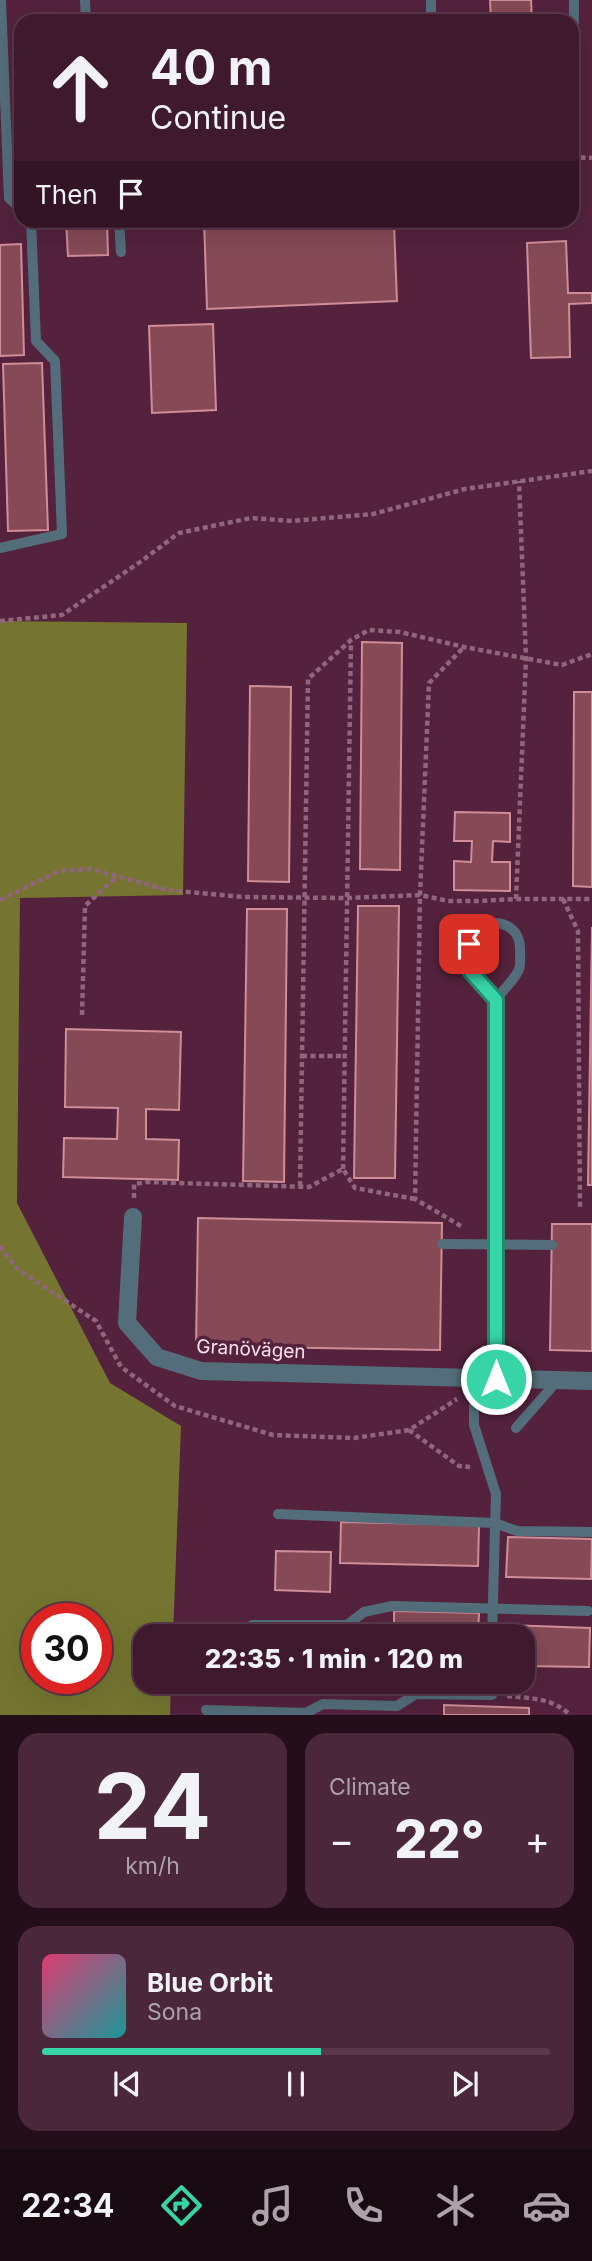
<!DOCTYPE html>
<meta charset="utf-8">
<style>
:root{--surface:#3f1a2e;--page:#4a273a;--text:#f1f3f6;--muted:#ada1aa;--line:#58384a;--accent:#36d4a7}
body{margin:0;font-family:Inter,sans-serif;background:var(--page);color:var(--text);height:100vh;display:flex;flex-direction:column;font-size:26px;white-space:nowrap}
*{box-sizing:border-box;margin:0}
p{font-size:23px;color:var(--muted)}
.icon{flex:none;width:38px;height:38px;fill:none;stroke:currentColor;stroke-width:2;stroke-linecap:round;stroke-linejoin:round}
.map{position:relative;height:1715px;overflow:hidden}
.sheet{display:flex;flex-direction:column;gap:18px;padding:18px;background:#230e19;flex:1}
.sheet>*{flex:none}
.guide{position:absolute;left:14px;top:14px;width:565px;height:214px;border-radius:21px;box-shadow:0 7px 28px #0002,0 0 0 2px var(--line);background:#3f1a2e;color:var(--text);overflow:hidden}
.speed{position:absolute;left:21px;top:1603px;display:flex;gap:14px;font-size:35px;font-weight:700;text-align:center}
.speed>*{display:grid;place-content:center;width:91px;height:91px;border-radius:50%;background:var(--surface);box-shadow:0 7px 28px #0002,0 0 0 2px var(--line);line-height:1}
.speed .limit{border:10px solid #d22;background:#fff;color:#111}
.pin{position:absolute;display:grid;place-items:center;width:60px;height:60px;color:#fff;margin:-30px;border-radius:14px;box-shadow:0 4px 10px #0006}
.me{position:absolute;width:77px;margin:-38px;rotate:0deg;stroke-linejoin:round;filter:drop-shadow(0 0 5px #0008)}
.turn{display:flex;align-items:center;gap:24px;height:147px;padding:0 21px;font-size:32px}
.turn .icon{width:91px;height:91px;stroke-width:2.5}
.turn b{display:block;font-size:49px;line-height:60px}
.then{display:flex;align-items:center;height:66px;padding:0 21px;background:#0003;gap:14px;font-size:26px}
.big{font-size:52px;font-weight:800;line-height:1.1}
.sheet .card{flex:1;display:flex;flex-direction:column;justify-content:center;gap:10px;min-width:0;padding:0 24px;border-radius:21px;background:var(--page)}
.sheet .dial{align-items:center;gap:0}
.dial b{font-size:91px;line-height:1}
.song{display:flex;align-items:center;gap:21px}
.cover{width:84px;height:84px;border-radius:10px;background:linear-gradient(135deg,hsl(340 70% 55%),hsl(180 70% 35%))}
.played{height:7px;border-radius:4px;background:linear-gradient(90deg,var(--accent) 55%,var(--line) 55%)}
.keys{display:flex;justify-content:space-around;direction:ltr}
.heat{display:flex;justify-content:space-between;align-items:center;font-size:38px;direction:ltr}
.sheet .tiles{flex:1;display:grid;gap:18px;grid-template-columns:1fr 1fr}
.card:last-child{grid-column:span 2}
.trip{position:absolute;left:133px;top:1624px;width:402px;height:70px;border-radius:21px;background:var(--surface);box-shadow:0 7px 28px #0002,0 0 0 2px var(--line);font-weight:800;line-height:70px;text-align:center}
.tabs{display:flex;height:112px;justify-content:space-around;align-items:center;background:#190a12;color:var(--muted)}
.tabs .icon{width:49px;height:49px}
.tabs .current{color:var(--accent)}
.tabs b{font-size:32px;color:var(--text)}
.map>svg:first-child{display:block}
.forest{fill:#757531;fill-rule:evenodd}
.building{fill:#854a55;stroke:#d08d98;stroke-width:2}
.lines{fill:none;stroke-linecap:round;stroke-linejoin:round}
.path{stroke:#8f667b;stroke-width:4.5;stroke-dasharray:5 3.5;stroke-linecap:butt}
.lane{stroke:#536d7a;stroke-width:10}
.street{stroke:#536d7a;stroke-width:18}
.route-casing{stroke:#238a6d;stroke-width:18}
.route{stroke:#36d4a7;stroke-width:12}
.labels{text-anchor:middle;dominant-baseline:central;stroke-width:7;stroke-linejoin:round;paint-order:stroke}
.street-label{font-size:19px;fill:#fde3ee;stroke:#54223d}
</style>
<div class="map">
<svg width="592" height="1715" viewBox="0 0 592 1715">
<rect width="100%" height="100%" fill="#54223d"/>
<path class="forest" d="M0,621L187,623L183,895L20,898L17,1203L110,1383L181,1426L173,1636H145V1682H171L170,1715H0ZM37,1619H96V1678H37Z"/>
<path class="building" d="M490,0H531L532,21H491Z
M66,220H107L108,255L68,256Z
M204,220H417V223L394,224L397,301L207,309Z
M566,241L568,293H592V303L569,304L570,357L531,358L527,243Z
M21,244L24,355L0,356V245Z
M213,324L216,410L152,413L149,326Z
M42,363L48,530L8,531L3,364Z
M362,642L402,643L400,870L360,869Z
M250,686L291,687L289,882L248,881Z
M574,692H592V887L573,886Z
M455,812L510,813V842L493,841L492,862H510V891L454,890V861L471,862L472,841H454Z
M358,906H399L395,1178H354Z
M247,909H287L284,1182L243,1181Z
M592,927V1185H588Z
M66,1029L181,1032L179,1110L146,1109V1139L179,1140L178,1180L63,1177L64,1138L117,1139L118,1108L65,1107Z
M198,1218L442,1223L440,1350L196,1346Z
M552,1224H592V1351L550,1350Z
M341,1522L479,1525L478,1566L340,1563Z
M508,1537L592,1539L591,1579L506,1577Z
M276,1551L331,1552L330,1592L275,1590Z
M394,1611L479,1613L478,1636H394Z
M505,1625L590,1628L589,1667L523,1666V1636H505Z
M247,1633L385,1636H247Z
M444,1705L529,1708V1715H444Z"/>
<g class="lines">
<path class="path" d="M572,157L592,158
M0,621L62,615L140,562L179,533L251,518L292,521L373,514L465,489L592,471
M516,899L526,658L519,481
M563,899L578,931L580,1209
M0,900L59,871L91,869L167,890L243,897L346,898L420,895L448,901H478L516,899H592
M82,1015L85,906L116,877
M302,1056H345
M343,1169L351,641
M300,1186L308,679L351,640L369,630L400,632L464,647L562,665L592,654
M134,1198V1184L148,1182L309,1187L343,1169L355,1188L415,1199
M461,1226L415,1199L420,895L429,683L464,647
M0,1246L16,1268L96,1321L121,1367L175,1406L273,1435L354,1438L409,1430L457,1399
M409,1430L459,1466L470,1467
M507,1696C530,1698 553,1698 570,1715"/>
<path class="lane" d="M1,0L9,198L21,209
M85,0L86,21
M431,0V21
M573,123L574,0
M119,220L121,252
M0,548L62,534L55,361L36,341L31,220
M496,1000C472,975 462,963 475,928C498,917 522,925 520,953C520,957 521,965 519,969C517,977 501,992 496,1000V1245
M442,1244L552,1245
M474,1378V1425L496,1494L492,1636
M516,1428L558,1380
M278,1514L495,1523L517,1531L592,1532
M252,1625H347L364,1612L392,1606L588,1611
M206,1710L306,1713L323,1704L397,1706L416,1694L492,1695V1682"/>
<path class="street" d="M133,1217L127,1323L157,1357L201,1371L592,1381
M496,1379V1245"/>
</g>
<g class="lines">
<defs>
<path id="route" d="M469,944L471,972L496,1000V1379"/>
</defs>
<use href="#route" class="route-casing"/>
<use href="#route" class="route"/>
</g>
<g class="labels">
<g class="street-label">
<text transform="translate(251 1349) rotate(3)">Granövägen</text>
</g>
</g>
</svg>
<div class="speed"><div class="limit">30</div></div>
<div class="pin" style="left:469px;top:944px;background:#d93025"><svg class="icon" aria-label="arrive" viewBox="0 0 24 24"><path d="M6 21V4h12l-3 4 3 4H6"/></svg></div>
<svg class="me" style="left:496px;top:1379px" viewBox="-20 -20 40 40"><circle r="17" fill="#36d4a7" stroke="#fff" stroke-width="3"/><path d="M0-11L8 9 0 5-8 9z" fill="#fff"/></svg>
<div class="trip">22:35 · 1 min · 120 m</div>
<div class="guide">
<div class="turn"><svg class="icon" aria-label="ahead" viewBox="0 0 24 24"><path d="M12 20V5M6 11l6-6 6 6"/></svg><div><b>40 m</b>Continue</div></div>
<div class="then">Then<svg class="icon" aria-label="arrive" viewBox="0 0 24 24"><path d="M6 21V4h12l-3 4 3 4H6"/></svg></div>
</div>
</div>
<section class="sheet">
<div class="tiles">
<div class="card dial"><b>24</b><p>km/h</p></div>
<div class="card"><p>Climate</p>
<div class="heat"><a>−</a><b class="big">22°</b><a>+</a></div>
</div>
<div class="card">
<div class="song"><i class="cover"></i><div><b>Blue Orbit</b><p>Sona</p></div></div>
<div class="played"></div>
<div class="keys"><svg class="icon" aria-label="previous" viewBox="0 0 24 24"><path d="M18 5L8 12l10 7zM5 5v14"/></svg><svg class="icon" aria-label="pause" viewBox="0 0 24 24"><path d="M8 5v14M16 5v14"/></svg><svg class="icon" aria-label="next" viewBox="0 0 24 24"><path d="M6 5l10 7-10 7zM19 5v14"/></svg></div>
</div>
</div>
</section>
<nav class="tabs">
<b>22:34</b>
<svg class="icon current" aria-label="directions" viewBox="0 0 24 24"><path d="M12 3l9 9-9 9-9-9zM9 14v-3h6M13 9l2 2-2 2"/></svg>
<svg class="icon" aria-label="music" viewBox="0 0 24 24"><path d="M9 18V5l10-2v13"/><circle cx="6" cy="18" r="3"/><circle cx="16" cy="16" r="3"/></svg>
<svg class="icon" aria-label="phone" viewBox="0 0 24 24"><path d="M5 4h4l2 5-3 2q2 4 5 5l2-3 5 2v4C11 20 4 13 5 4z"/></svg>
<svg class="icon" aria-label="climate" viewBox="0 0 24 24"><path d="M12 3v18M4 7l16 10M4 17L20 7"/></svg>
<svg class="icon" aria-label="car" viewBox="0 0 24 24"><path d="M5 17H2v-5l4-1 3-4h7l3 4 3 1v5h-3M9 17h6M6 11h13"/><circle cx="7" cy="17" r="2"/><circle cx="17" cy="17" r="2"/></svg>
</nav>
